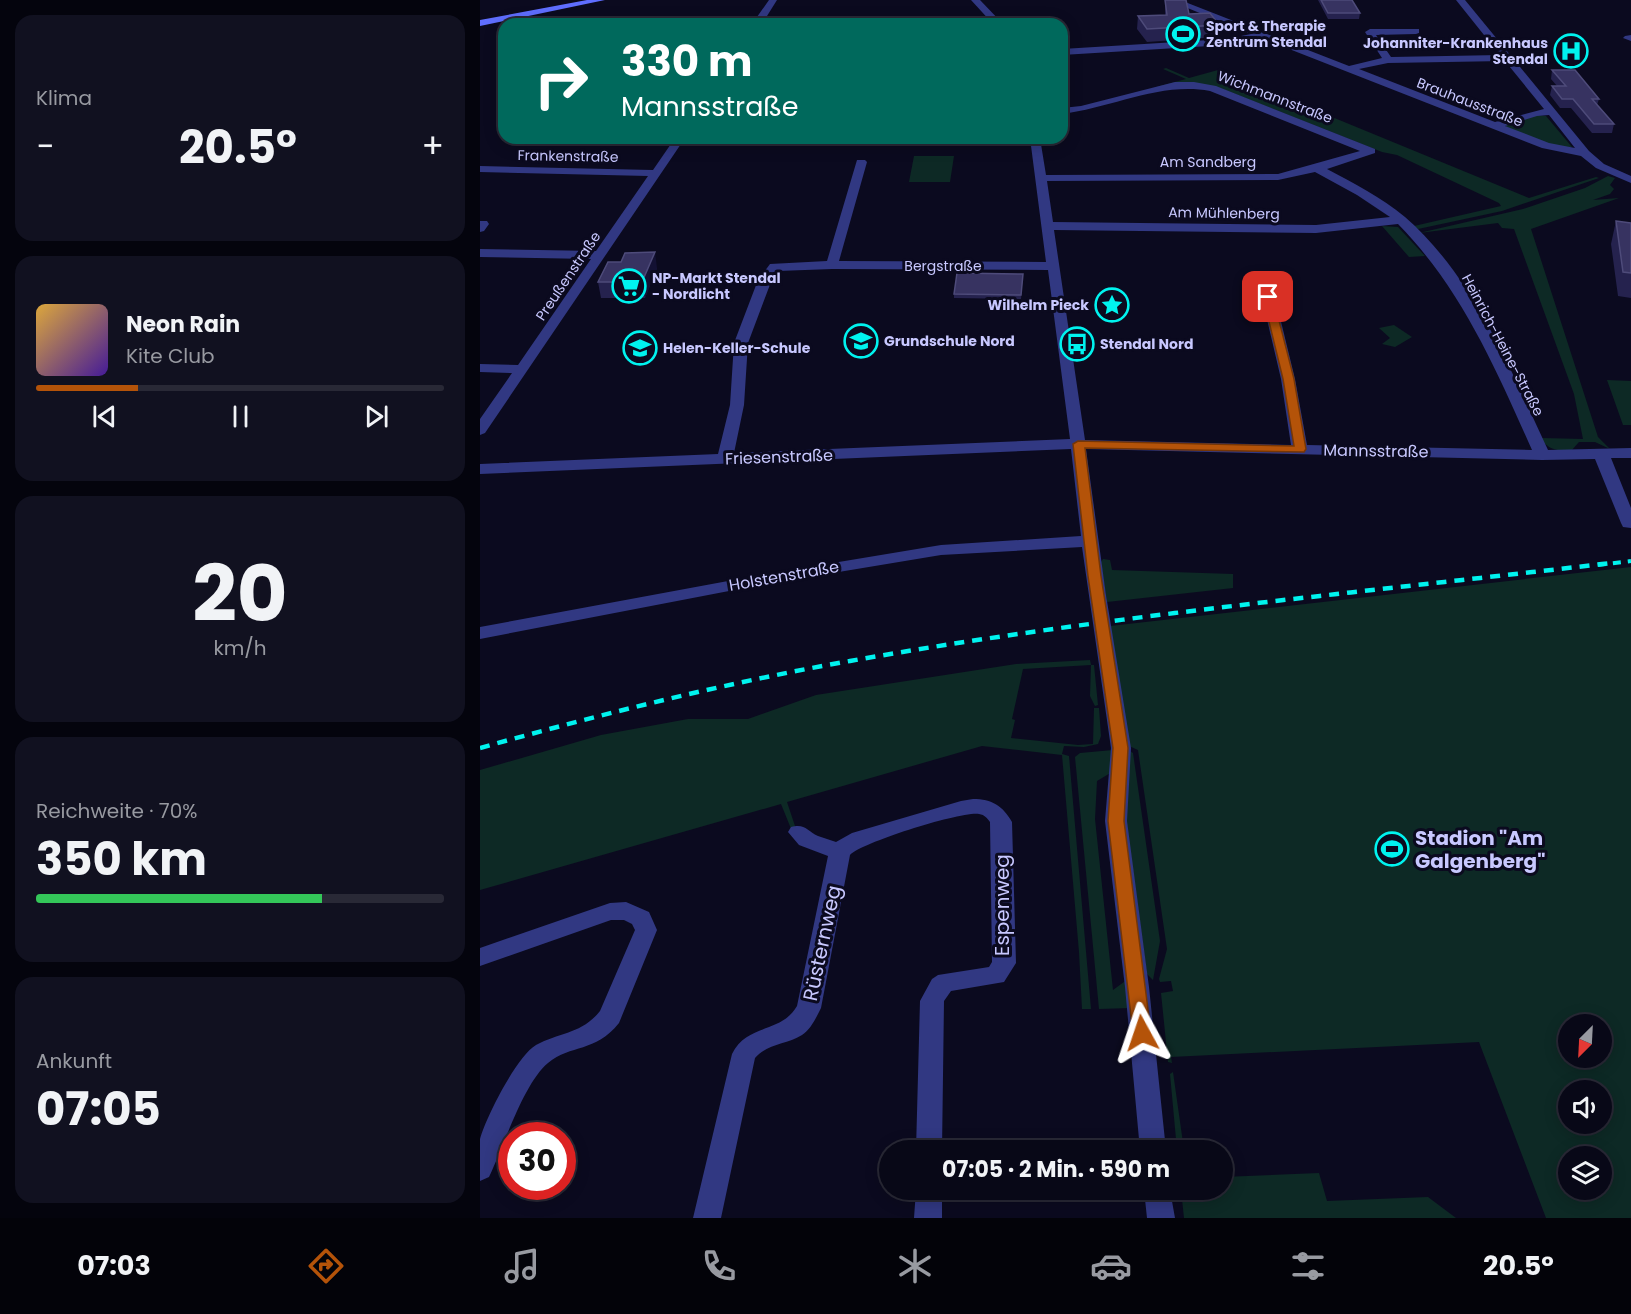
<!DOCTYPE html>
<html lang="de">
<meta charset="utf-8">
<style>
:root{--surface:#080817;--page:#111120;--text:#f1f3f6;--muted:#989aa1;--line:#292936;--accent:#b45309}
body{margin:0;font-family:Poppins,sans-serif;background:var(--page);color:var(--text);height:100vh;display:flex;flex-direction:column;font-size:22px;white-space:nowrap}
*{box-sizing:border-box;margin:0}
p{font-size:20px;color:var(--muted)}
.icon{flex:none;width:33px;height:33px;fill:none;stroke:currentColor;stroke-width:2;stroke-linecap:round;stroke-linejoin:round}
.map{position:relative;flex:1;overflow:hidden}
.drawer{display:flex;flex-direction:column;gap:15px;padding:15px;background:#04040d;width:480px}
.drawer>*{flex:none}
.top-card{position:absolute;left:18px;top:18px;width:570px;height:126px;border-radius:18px;box-shadow:0 3px 15px #0003,0 0 0 2px var(--line);background:#00695c;color:#fff;overflow:hidden}
.needle{width:39px;rotate:204deg}
.fabs{position:absolute;left:1078px;top:1014px;display:grid;gap:12px}
.fabs a{display:grid;place-items:center;width:54px;height:54px;border-radius:50%;background:var(--surface);box-shadow:0 3px 15px #0003,0 0 0 2px var(--line);font-size:30px}
.speed{position:absolute;left:18px;top:1122px;display:flex;gap:12px;font-size:30px;font-weight:700;text-align:center}
.speed>*{display:grid;place-content:center;width:78px;height:78px;border-radius:50%;background:var(--surface);box-shadow:0 3px 15px #0003,0 0 0 2px var(--line);line-height:1}
.speed .limit{border:9px solid #d22;background:#fff;color:#111}
.pin{position:absolute;display:grid;place-items:center;width:51px;height:51px;color:#fff;margin:-26px;border-radius:12px;box-shadow:0 3px 9px #0006}
.me{position:absolute;width:66px;margin:-33px;rotate:355deg;stroke-linejoin:round;filter:drop-shadow(0 0 4px #0008)}
.turn{display:flex;align-items:center;gap:21px;height:126px;padding:0 24px;font-size:27px}
.turn .icon{width:78px;height:78px;stroke-width:2.5}
.turn b{display:block;font-size:42px;line-height:51px}
.big{font-size:45px;font-weight:700;line-height:1.1}
.drawer .widget{flex:1;display:flex;flex-direction:column;justify-content:center;gap:9px;min-width:0;padding:0 21px;border-radius:18px;background:var(--page)}
.drawer .dial{align-items:center;gap:0}
.dial b{font-size:78px;line-height:1}
.song{display:flex;align-items:center;gap:18px}
.cover{width:72px;height:72px;border-radius:9px;background:linear-gradient(135deg,hsl(40 70% 55%),hsl(260 70% 35%))}
.played{height:6px;border-radius:3px;background:linear-gradient(90deg,var(--accent) 25%,var(--line) 25%)}
.keys{display:flex;justify-content:space-around;direction:ltr}
.heat{display:flex;justify-content:space-between;align-items:center;font-size:33px;direction:ltr}
.charge{height:9px;border-radius:4px;background:linear-gradient(90deg,#34c759 70%,var(--line) 0)}
.trip{position:absolute;left:399px;top:1140px;width:354px;height:60px;border-radius:30px;background:var(--surface);box-shadow:0 3px 15px #0003,0 0 0 2px var(--line);font-weight:700;line-height:60px;text-align:center}
.tabs{display:flex;height:96px;justify-content:space-around;align-items:center;background:#030309;color:var(--muted)}
.tabs .icon{width:42px;height:42px}
.tabs .on{color:var(--accent)}
.tabs b{font-size:27px;color:var(--text)}
main{display:flex;flex:1;min-height:0}
.map>svg:first-child{display:block}
.green{fill:#0d2925;fill-rule:evenodd}
.lines{fill:none;stroke-linecap:round;stroke-linejoin:round}
.street{fill:#313882;fill-rule:evenodd}
.secondary{fill:#5f6eff;fill-rule:evenodd}
.rail-far1{stroke:#00f3ef;stroke-width:4;stroke-dasharray:8 7;stroke-linecap:butt}
.rail{stroke:#00f3ef;stroke-width:4.5;stroke-dasharray:10 8;stroke-linecap:butt}
.wall{fill:#25224e}
.shaded-wall{fill:#131133}
.building{fill:#373361;stroke:#4e4b7a;stroke-width:1.5}
.route{fill:#b45309;stroke:#753606;stroke-width:1.5}
.labels{text-anchor:middle;dominant-baseline:central;stroke-width:6;stroke-linejoin:round;paint-order:stroke}
.far-poi-label{font-size:14px;font-weight:bold;fill:#c8c8ff;stroke:#0b0a1f;text-anchor:start}
.far-street-label{font-size:14px;fill:#c8c8ff;stroke:#0b0a1f}
.street-label{font-size:16px;fill:#c8c8ff;stroke:#0b0a1f}
.near-poi-label{font-size:20px;font-weight:bold;fill:#c8c8ff;stroke:#0b0a1f;text-anchor:start}
.near-street-label{font-size:20px;fill:#c8c8ff;stroke:#0b0a1f}
</style>
<main>
<section class="drawer">
<div class="widget"><p>Klima</p>
<div class="heat"><a>−</a><b class="big">20.5°</b><a>+</a></div>
</div>
<div class="widget">
<div class="song"><i class="cover"></i><div><b>Neon Rain</b><p>Kite Club</p></div></div>
<div class="played"></div>
<div class="keys"><svg class="icon" aria-label="previous" viewBox="0 0 24 24"><path d="M18 5L8 12l10 7zM5 5v14"/></svg><svg class="icon" aria-label="pause" viewBox="0 0 24 24"><path d="M8 5v14M16 5v14"/></svg><svg class="icon" aria-label="next" viewBox="0 0 24 24"><path d="M6 5l10 7-10 7zM19 5v14"/></svg></div>
</div>
<div class="widget dial"><b>20</b><p>km/h</p></div>
<div class="widget"><p>Reichweite · 70%</p><b class="big">350 km</b><div class="charge"></div></div>
<div class="widget"><p>Ankunft</p><b class="big">07:05</b></div>
</section>
<div class="map">
<svg width="1151" height="1218" viewBox="0 0 1151 1218">
<rect width="100%" height="100%" fill="#0b0a1f"/>
<path class="green" d="M686,68L709,78L738,70L1049,198L1116,177L1119,178L1022,211L938,229L934,226L1021,206L1019,203L917,155L902,152L740,88L715,83L676,87L706,79L683,69Z
M1055,115L1066,116L1092,147L1078,148L1026,127V124Z
M434,156H474L470,182H429Z
M1128,176L1135,178L1130,185L1134,189L1130,194L1113,200L1139,198L1051,229L1118,437L1130,449L1115,442H1099L1091,451C1079,451 1067,450 1061,438L1103,439L1094,394L1034,229L1022,228L1018,223L939,233L1043,209L1105,188Z
M902,226L918,227L945,256L929,257Z
M914,325L932,337L915,347L902,344L910,338L899,328Z
M1127,380L1151,381V425H1143Z
M623,559L630,560L632,570L753,574V588L627,602L621,562Z
M1151,567V1218H1066L999,1042L691,1057L692,1063L688,1062L681,993L693,991L691,981L680,982L679,979L687,949L658,750L649,746L630,626ZM1089,1024H1122V1058H1089ZM1089,1090H1122V1124H1089ZM1089,1156H1122V1190H1089Z
M610,660L611,665H614L618,705L615,706L610,696L611,665L543,669L532,719L535,720L531,738L598,745L613,744L614,708H619L621,736L618,744L604,747L584,746L582,754L589,756L611,1009H602L599,952L582,755L502,746L307,802L316,829L314,836L301,804L0,890V770L121,735L208,719H268L336,695L536,664Z
M633,750L632,772L617,781L615,819L633,990L648,979L651,1008L619,1009L595,757L600,753Z
M650,751L653,753L680,941L673,980L667,974L646,819Z
M693,1072L704,1150H697L690,1074Z
M839,1173L847,1201L948,1197L976,1218H704L701,1190H742L743,1177Z"/>
<g class="lines">
<path class="street" d="M289,0H297L282,24H272Z
M491,0H500L523,24H513Z
M688,0H700L869,66L902,58L885,32L890,29H939V33L936,34L896,35L911,57L1020,55L976,0H985L1109,151L1124,164L1151,176V183L1116,168L1101,156L1062,148L781,38L746,45L582,55V49L746,39L771,34ZM1025,61L1064,109L1015,122L879,69L908,63ZM1069,115L1095,148L1069,143L1025,126L1057,116Z
M1151,35V41L1143,38L1145,36Z
M695,82H714L736,86L895,149V153L847,169C873,183 901,197 925,217C994,277 1030,369 1068,450L1151,448V458H1131L1151,508V528L1143,527L1141,523L1115,459L1062,460L606,449L626,595L651,748L647,821L669,987L686,1150H660L645,987L625,821L631,748L602,547L461,555L275,586L0,639V627L275,576L461,545L601,536L591,449L0,474V464L238,454L250,405L254,343L278,280L290,264L347,261L377,160H385L387,162L359,261L566,262L550,138H560L566,175L798,174L880,151L730,91C679,82 632,108 582,114V108L601,106ZM835,172L877,195L910,217L836,225L573,222L567,181L798,180ZM918,224C981,288 1016,369 1052,450L827,445L815,379L795,297L780,282L775,281L768,285L782,298L801,379L811,445L605,440L574,230L836,233ZM352,269L568,270L590,439L254,453L264,405L268,343L294,274L298,271Z
M195,138H205L5,433L0,435V419L32,373L0,372V364L38,365L111,259L0,257V249L116,251L168,176L0,172V166L173,170Z
M0,221H7L9,224L4,231L0,232Z
M493,799C512,799 523,806 532,822L536,963L524,982L471,991L464,1001L462,1150H436L440,1001L452,979L458,975L509,967L512,962L510,822C507,818 505,815 499,814C482,811 383,842 370,855L341,1008C336,1018 331,1029 322,1035C306,1045 288,1043 275,1058L241,1218H213L252,1054C267,1023 301,1034 317,1006L348,856L319,845L308,832L311,827C325,823 327,831 338,836C344,838 350,840 356,842L372,833L481,801Z
M146,902L169,912L177,930L139,1023C115,1053 91,1044 68,1063C43,1084 24,1146 9,1177L0,1181C0,1168 0,1151 0,1139C6,1117 37,1056 56,1045C80,1032 102,1034 120,1011L155,930L152,924L144,920H131L0,966V948L130,903Z
M436,1190H462V1218H434Z
M664,1190H690L695,1218H667Z"/>
<path class="secondary" d="M107,0H125L0,26V20Z"/>
<path class="rail-far1" d="M1118,565L1151,561"/>
<path class="rail" d="M0,748C122,714 245,683 370,661C622,616 877,593 1131,563"/>
</g>
<path class="wall" d="M685,0H706L709,14L739,25L738,37L667,42L657,29L658,16L685,15Z
M838,0H872L880,13L879,19H848Z
M1072,70L1119,99L1117,105L1134,124L1132,133H1112L1091,108H1080L1070,95L1072,86H1077L1071,79Z
M1136,221L1151,223V298L1138,296L1131,244Z
M177,268L165,298H121L118,282Z
M543,274L541,299L474,298V294Z"/>
<path class="shaded-wall" d="M175,252L177,268L165,298L162,282Z"/>
<path class="building" d="M685,0H706L709,14L730,13L739,25L667,29L658,16L687,15Z
M841,0H872L880,13H848Z
M1072,70H1095L1119,99H1112L1134,124H1114L1093,99H1082L1072,86H1086Z
M1136,221L1151,223V273L1143,272Z
M175,252L162,282H118L128,262H141L145,253Z
M477,273L543,274L541,295L474,294Z"/>
<path class="route" d="M788,294L793,297L814,379L826,449L824,452L605,448L621,576L648,748L644,821L671,1033L668,1038L662,1041L655,1038L653,1033L628,821L633,748L608,576L593,444L598,441L814,446L803,379L783,297Z"/>
<defs>
<symbol id="stadium-ring" viewBox="-11 -11 22 22"><circle r="9.5" fill="#0b0a1f" stroke="#00f3ef" stroke-width="1.5"/><path d="M0-5a6.5 5 0 1 0 0 10a6.5 5 0 1 0 0-10ZM-3.5-1.8h7v3.6h-7Z" fill="#00f3ef"/></symbol>
<symbol id="hospital-ring" viewBox="-11 -11 22 22"><circle r="9.5" fill="#0b0a1f" stroke="#00f3ef" stroke-width="1.5"/><path d="M-5-5h3v3.5h4V-5h3V5h-3V1.5h-4V5h-3Z" fill="#00f3ef"/></symbol>
<symbol id="supermarket-ring" viewBox="-11 -11 22 22"><circle r="9.5" fill="#0b0a1f" stroke="#00f3ef" stroke-width="1.5"/><path d="M-6-5.5h2.5l.6 2H6L4.5 2H-2.5L-4.4-4H-6ZM-1.5 3.2a1.3 1.3 0 1 0 .1 0ZM3 3.2a1.3 1.3 0 1 0 .1 0Z" fill="#00f3ef"/></symbol>
<symbol id="sight-ring" viewBox="-11 -11 22 22"><circle r="9.5" fill="#0b0a1f" stroke="#00f3ef" stroke-width="1.5"/><path d="M0-6L1.8-2.2L6-1.7L2.9 1.2L3.7 5.4L0 3.3L-3.7 5.4L-2.9 1.2L-6-1.7L-1.8-2.2Z" fill="#00f3ef"/></symbol>
<symbol id="school-ring" viewBox="-11 -11 22 22"><circle r="9.5" fill="#0b0a1f" stroke="#00f3ef" stroke-width="1.5"/><path d="M0-5L7-2L0 1L-7-2ZM-4 1L0 2.5L4 1V4Q0 6-4 4Z" fill="#00f3ef"/></symbol>
<symbol id="bus-ring" viewBox="-11 -11 22 22"><circle r="9.5" fill="#0b0a1f" stroke="#00f3ef" stroke-width="1.5"/><path d="M-5-6H5V4H4V6H2V4H-2V6H-4V4H-5ZM-3.5-4V0h7V-4ZM-3.5 1.2v1.5H-2V1.2ZM2 1.2v1.5H3.5V1.2Z" fill="#00f3ef"/></symbol>
</defs>
<g fill-rule="evenodd">
<use href="#stadium-ring" x="684" y="15" width="38" height="38"/>
<use href="#hospital-ring" x="1072" y="32" width="38" height="38"/>
<use href="#supermarket-ring" x="130" y="267" width="38" height="38"/>
<use href="#sight-ring" x="613" y="286" width="38" height="38"/>
<use href="#school-ring" x="362" y="322" width="38" height="38"/>
<use href="#bus-ring" x="578" y="325" width="38" height="38"/>
<use href="#school-ring" x="141" y="329" width="38" height="38"/>
<use href="#stadium-ring" x="893" y="830" width="38" height="38"/>
</g>
<g class="labels">
<g class="far-poi-label">
<text x="726" y="26">Sport &amp; Therapie<tspan x="726" dy="16">Zentrum Stendal</tspan></text>
<text x="1068" y="43" text-anchor="end">Johanniter-Krankenhaus<tspan x="1068" dy="16">Stendal</tspan></text>
<text x="172" y="278">NP-Markt Stendal<tspan x="172" dy="16">- Nordlicht</tspan></text>
<text x="609" y="305" text-anchor="end">Wilhelm Pieck</text>
<text x="404" y="341">Grundschule Nord</text>
<text x="620" y="344">Stendal Nord</text>
<text x="183" y="348">Helen-Keller-Schule</text>
</g>
<g class="far-street-label">
<text transform="translate(795 97) rotate(21)">Wichmannstraße</text>
<text transform="translate(990 102) rotate(21)">Brauhausstraße</text>
<text transform="translate(88 156) rotate(1)">Frankenstraße</text>
<text x="728" y="162">Am Sandberg</text>
<text transform="translate(744 213) rotate(1)">Am Mühlenberg</text>
<text x="463" y="266">Bergstraße</text>
<text transform="translate(88 276) rotate(-56)">Preußenstraße</text>
<text transform="translate(1023 345) rotate(62)">Heinrich-Heine-Straße</text>
</g>
<g class="street-label">
<text transform="translate(896 451) rotate(1)">Mannsstraße</text>
<text transform="translate(299 457) rotate(-2)">Friesenstraße</text>
<text transform="translate(304 576) rotate(-10)">Holstenstraße</text>
</g>
<g class="near-poi-label">
<text x="935" y="838">Stadion "Am<tspan x="935" dy="23">Galgenberg"</tspan></text>
</g>
<g class="near-street-label">
<text transform="translate(522 905) rotate(-90)">Espenweg</text>
<text transform="translate(342 943) rotate(-78)">Rüsternweg</text>
</g>
</g>
</svg>
<div class="fabs">
<a><svg class="needle" viewBox="-14 -14 28 28"><path d="M0-13l5 13h-10z" fill="#e53935"/><path d="M0 13l5-13h-10z" fill="#989aa1"/></svg></a>
<a><svg class="icon" aria-label="sound" viewBox="0 0 24 24"><path d="M4 9h4l5-4v14l-5-4H4zM17 9q2 3 0 6"/></svg></a>
<a><svg class="icon" aria-label="layers" viewBox="0 0 24 24"><path d="M12 4l9 5-9 5-9-5zM3 14l9 5 9-5"/></svg></a>
</div>
<div class="speed"><div class="limit">30</div></div>
<div class="pin" style="left:788px;top:297px;background:#d93025"><svg class="icon" aria-label="arrive" viewBox="0 0 24 24"><path d="M6 21V4h12l-3 4 3 4H6"/></svg></div>
<svg class="me" style="left:662px;top:1033px" viewBox="-20 -20 40 40"><path d="M0-17L14 15 0 8-14 15z" fill="#b45309" stroke="#fff" stroke-width="4"/></svg>
<div class="trip">07:05 · 2 Min. · 590 m</div>
<div class="top-card">
<div class="turn"><svg class="icon" aria-label="right" viewBox="0 0 24 24"><path d="M7 20v-9h11M14 6l5 5-5 5"/></svg><div><b>330 m</b>Mannsstraße</div></div>
</div>
</div>
</main>
<nav class="tabs">
<b>07:03</b>
<svg class="icon on" aria-label="directions" viewBox="0 0 24 24"><path d="M12 3l9 9-9 9-9-9zM9 14v-3h6M13 9l2 2-2 2"/></svg>
<svg class="icon" aria-label="music" viewBox="0 0 24 24"><path d="M9 18V5l10-2v13"/><circle cx="6" cy="18" r="3"/><circle cx="16" cy="16" r="3"/></svg>
<svg class="icon" aria-label="phone" viewBox="0 0 24 24"><path d="M5 4h4l2 5-3 2q2 4 5 5l2-3 5 2v4C11 20 4 13 5 4z"/></svg>
<svg class="icon" aria-label="climate" viewBox="0 0 24 24"><path d="M12 3v18M4 7l16 10M4 17L20 7"/></svg>
<svg class="icon" aria-label="car" viewBox="0 0 24 24"><path d="M5 17H2v-5l4-1 3-4h7l3 4 3 1v5h-3M9 17h6M6 11h13"/><circle cx="7" cy="17" r="2"/><circle cx="17" cy="17" r="2"/></svg>
<svg class="icon" aria-label="filters" viewBox="0 0 24 24"><path d="M4 7h16M4 17h16"/><circle cx="9" cy="7" r="2"/><circle cx="15" cy="17" r="2"/></svg>
<b>20.5°</b>
</nav>
